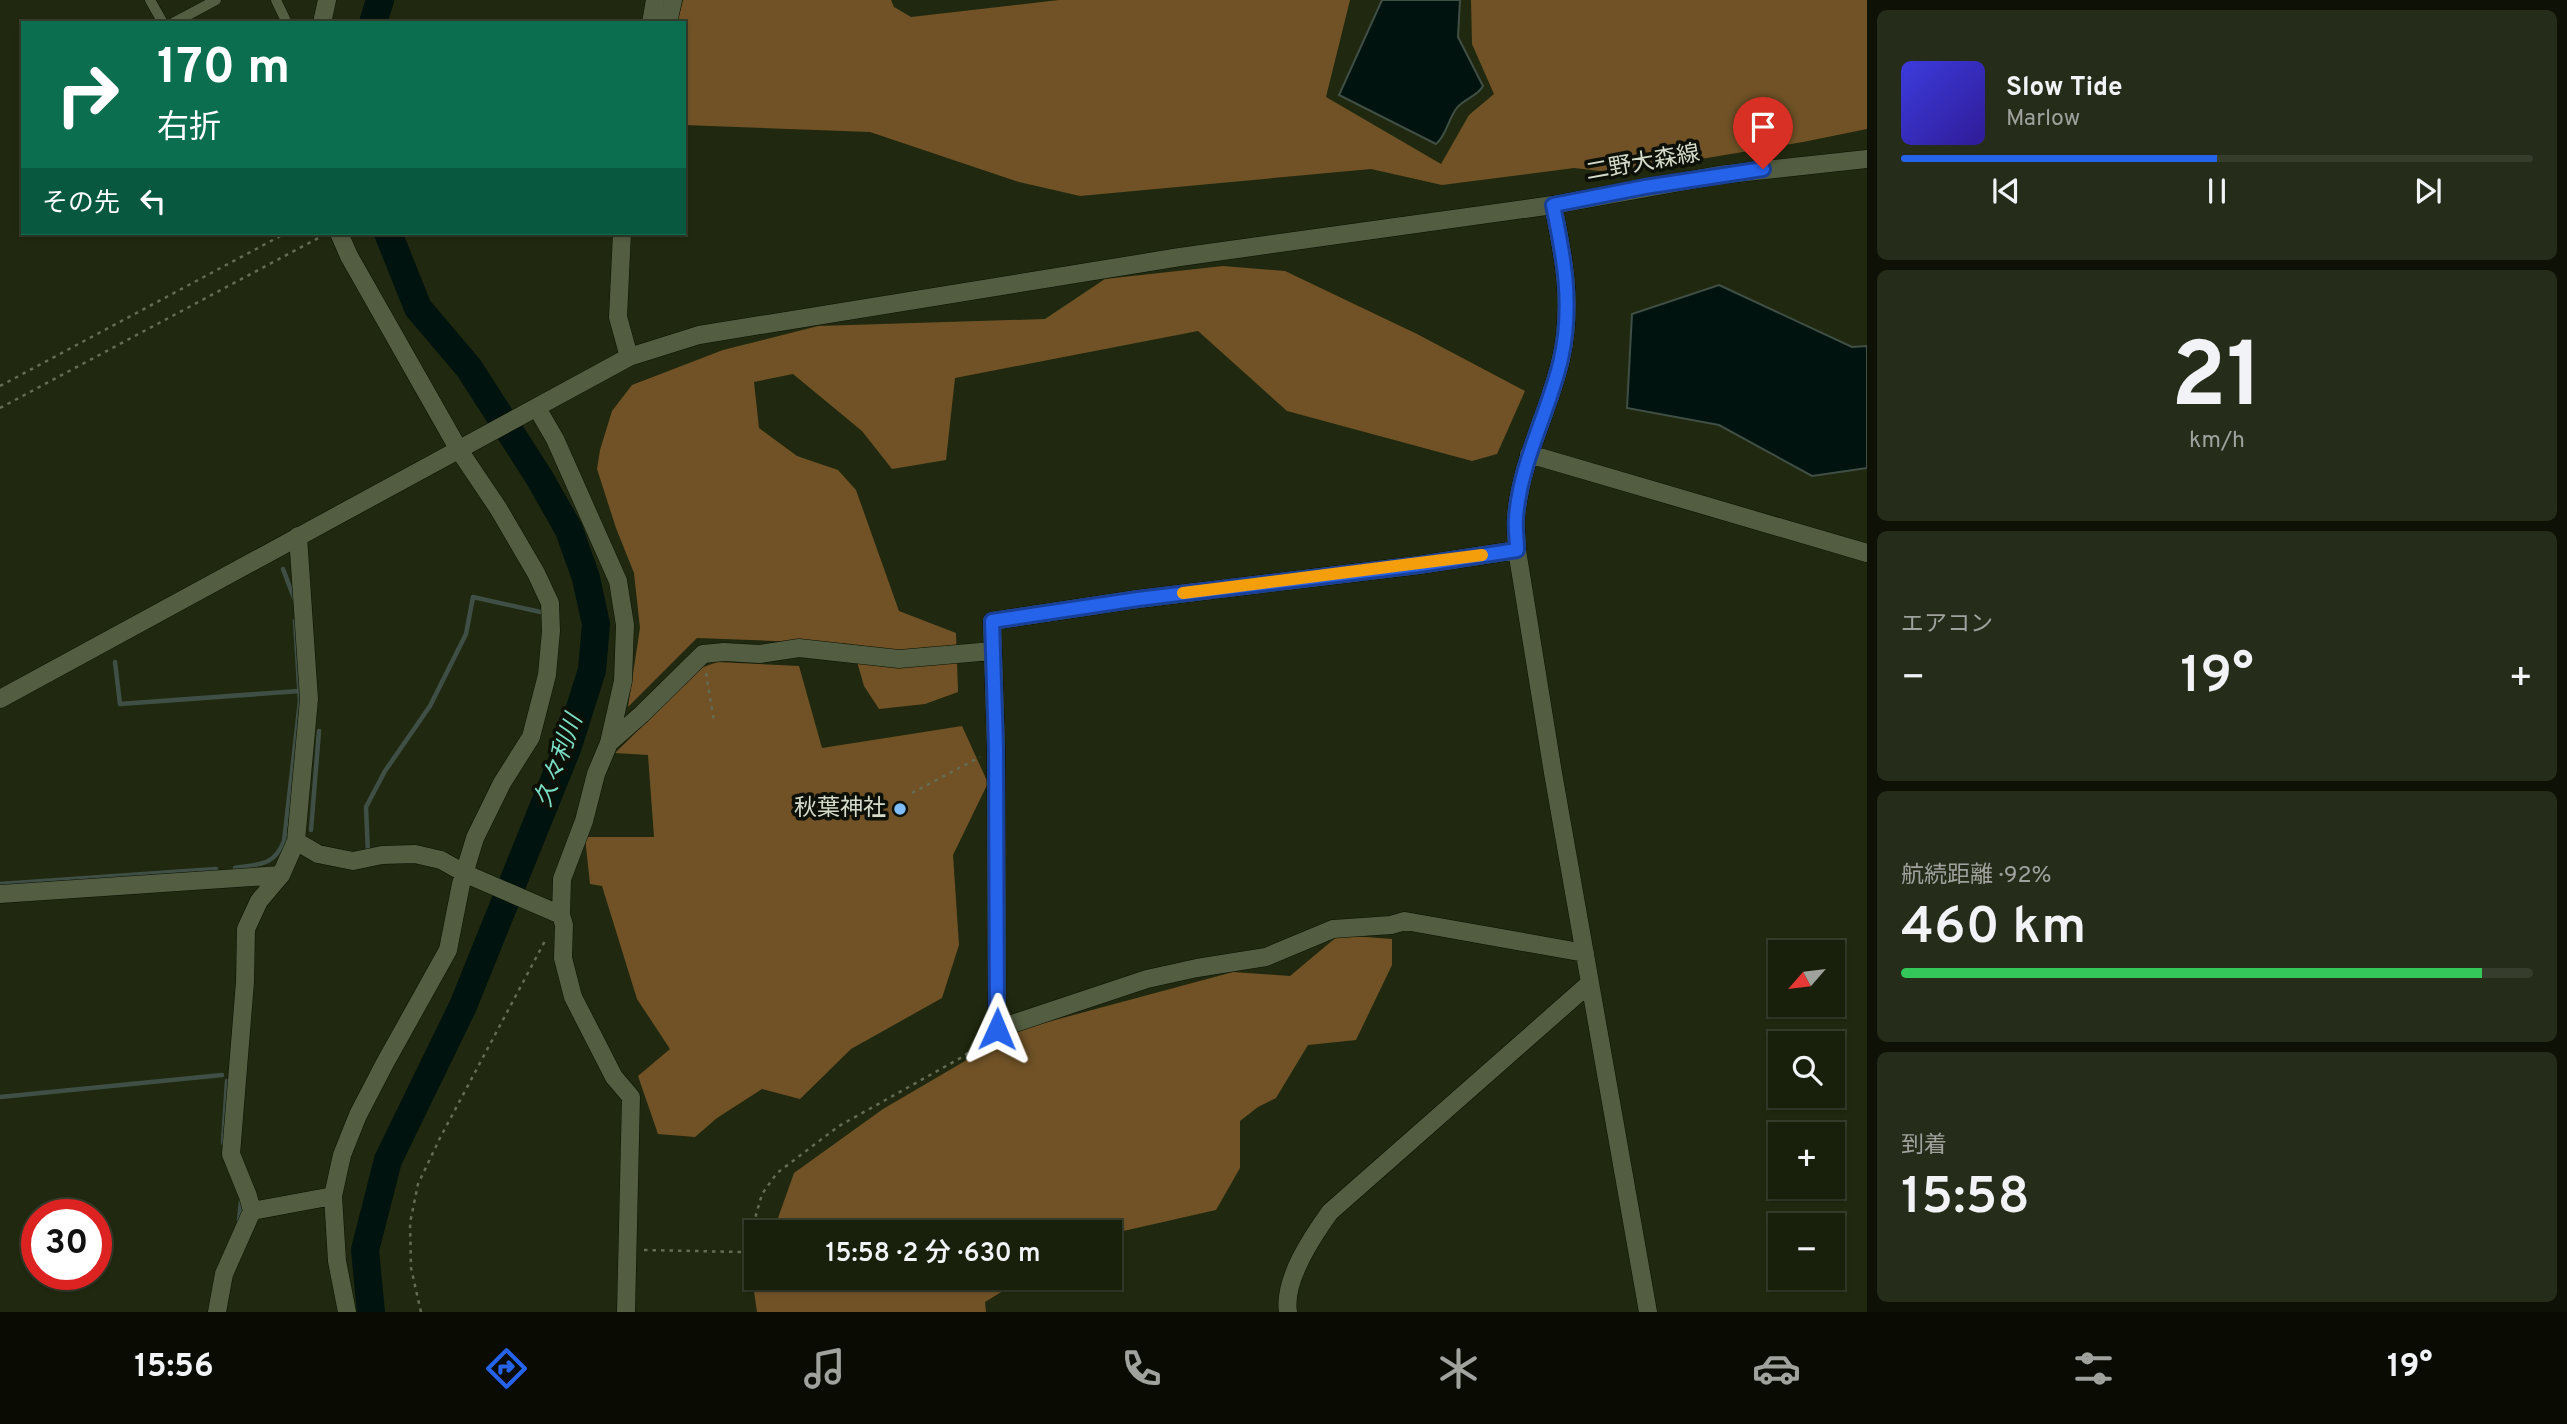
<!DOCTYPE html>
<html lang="ja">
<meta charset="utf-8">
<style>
:root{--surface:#181f0b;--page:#252c19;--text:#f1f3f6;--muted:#9fa29d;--line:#363d2c;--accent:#2563eb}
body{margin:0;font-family:Overpass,"Noto Sans JP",sans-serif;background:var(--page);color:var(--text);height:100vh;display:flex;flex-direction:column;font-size:26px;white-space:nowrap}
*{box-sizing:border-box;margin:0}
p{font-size:23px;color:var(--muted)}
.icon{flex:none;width:38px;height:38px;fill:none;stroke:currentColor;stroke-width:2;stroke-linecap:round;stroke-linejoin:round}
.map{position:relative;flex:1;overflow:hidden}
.side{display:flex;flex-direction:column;gap:10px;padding:10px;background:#0d1106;width:700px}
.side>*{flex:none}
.top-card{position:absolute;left:21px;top:21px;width:665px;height:214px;border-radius:0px;box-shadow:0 2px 5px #0004,0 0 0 2px var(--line);background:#0b6e4f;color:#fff;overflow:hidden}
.needle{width:46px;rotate:242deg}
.fabs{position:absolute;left:1768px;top:940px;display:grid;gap:14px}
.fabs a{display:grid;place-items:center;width:77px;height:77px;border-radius:0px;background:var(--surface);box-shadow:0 2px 5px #0004,0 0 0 2px var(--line);font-size:35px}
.speed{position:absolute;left:21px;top:1199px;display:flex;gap:14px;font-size:35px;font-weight:700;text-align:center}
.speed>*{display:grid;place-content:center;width:91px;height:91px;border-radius:50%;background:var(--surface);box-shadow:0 2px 5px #0004,0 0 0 2px var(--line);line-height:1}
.speed .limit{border:10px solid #d22;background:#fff;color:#111}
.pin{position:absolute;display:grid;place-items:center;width:60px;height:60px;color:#fff;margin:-72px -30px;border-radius:50% 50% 50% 0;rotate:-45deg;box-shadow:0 0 7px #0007}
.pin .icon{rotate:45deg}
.me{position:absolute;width:77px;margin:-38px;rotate:1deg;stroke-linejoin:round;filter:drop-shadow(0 0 5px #0008)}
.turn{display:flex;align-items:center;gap:24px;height:147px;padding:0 21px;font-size:32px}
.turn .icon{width:91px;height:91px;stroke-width:2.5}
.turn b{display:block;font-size:49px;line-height:60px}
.then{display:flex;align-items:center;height:66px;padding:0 21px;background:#0003;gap:14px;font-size:26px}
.big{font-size:52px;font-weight:600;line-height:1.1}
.side .card{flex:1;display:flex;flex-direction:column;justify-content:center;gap:10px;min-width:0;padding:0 24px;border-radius:10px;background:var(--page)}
.side .dial{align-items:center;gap:0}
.dial b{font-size:91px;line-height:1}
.song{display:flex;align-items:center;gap:21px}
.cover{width:84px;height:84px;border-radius:10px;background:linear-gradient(135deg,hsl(240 70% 55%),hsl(250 70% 35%))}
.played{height:7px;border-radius:4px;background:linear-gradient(90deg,var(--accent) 50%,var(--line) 50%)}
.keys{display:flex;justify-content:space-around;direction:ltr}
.heat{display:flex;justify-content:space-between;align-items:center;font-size:38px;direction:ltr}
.charge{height:10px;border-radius:5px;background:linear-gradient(90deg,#34c759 92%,var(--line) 0)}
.trip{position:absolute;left:744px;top:1220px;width:378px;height:70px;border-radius:0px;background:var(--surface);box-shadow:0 2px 5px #0004,0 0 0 2px var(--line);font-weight:600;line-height:70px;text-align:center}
.dock{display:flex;height:112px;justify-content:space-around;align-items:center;background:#0a0c04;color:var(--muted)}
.dock .icon{width:49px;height:49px}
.dock .current{color:var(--accent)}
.dock b{font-size:32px;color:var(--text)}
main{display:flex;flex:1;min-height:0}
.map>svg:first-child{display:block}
.forest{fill:#705226}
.water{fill:#01130e;stroke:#404f46;stroke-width:2}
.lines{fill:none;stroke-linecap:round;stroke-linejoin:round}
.stream{stroke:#404f46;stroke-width:4.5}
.river{stroke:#01130e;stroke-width:28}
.service-casing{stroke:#0a1100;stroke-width:11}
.minor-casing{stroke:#0a1100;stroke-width:19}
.tertiary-casing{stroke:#0a1100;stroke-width:19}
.path{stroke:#636c55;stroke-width:2.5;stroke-dasharray:3.5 5;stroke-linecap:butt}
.service{stroke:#525d41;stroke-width:10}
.minor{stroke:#525d41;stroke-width:18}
.tertiary{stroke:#525d41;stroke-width:18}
.route-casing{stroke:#184099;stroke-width:18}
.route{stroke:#2563eb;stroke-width:12}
.slow{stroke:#f59e0b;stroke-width:12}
.poi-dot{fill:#81bdfa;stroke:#0c1006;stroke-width:2.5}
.labels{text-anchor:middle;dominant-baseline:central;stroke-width:7;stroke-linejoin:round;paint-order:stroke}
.street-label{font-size:23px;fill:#d4dbca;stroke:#0c1006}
.poi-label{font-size:23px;fill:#d4dbca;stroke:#0c1006;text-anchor:end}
.water-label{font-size:24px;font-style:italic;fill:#7adec4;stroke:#0c1006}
</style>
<main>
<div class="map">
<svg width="1867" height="1312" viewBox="0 0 1867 1312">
<rect width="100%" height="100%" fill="#20290f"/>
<path class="forest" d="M683,0H891L894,7L911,17L1059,0H1350L1326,97L1441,164L1469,115L1494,94L1472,44L1471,0H1867V129L1803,142L1617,173L1574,168L1442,185L1371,169L1080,196L1019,182L870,132L684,125V23H677Z
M1223,266L1285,271L1417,334L1525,391L1497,454L1472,461L1287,411L1198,331L955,378L946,460L892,469L862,431L793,374L754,382L759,428L797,456L838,470L856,490L899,611L956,633L958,692L925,704L879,709L864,686L852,644L697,638L628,707L640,628L634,573L616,528L597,469L600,450L612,411L632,385L723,350L818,326L1045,319L1105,279Z
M717,662L799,666L822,748L962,726L988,783L953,855L959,945L942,998L851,1049L800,1099L762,1089L717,1118L695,1137L658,1134L638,1076L670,1049L637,999L602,886L590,884L585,837H654L648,755L615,753L701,668Z
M1339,935L1392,939V965L1356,1040L1308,1045L1276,1098L1258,1107L1240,1121V1168L1216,1210L1110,1234L769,1232L778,1218L794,1173L883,1109L1018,1030L1233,972L1290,976Z
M756,1254V1278H1024L985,1302L986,1312H757L750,1264Z"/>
<path class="water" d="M1382,0H1460L1458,37L1483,86C1477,97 1463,99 1456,109C1448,120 1446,136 1436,144L1339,95Z
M1719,285L1852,347L1867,346V468L1812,476L1719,425L1627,408L1632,314Z"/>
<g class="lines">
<path class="stream" d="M283,569L294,598
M115,662L120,704L299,691
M311,830L319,731
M368,854L366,807L385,771L430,706L466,634L473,597L545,613
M235,868C260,864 274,866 284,841L300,701L295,621
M0,884L216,869
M0,1097L222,1075
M223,1143L227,1081
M239,1220L241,1201"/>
<path class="river" d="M373,23L380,0
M371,1312L365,1250L388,1160L463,1006L568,746L592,670L596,624L586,578L569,530L539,477L469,368L418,308L388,233"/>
<defs>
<path id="service" d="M150,0L163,23
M276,0L287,23
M173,23L216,0"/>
<path id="minor" d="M322,23L327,0
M668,23L673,0
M1553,205C1564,258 1573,305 1561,359C1549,412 1520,462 1516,518C1515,528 1517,540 1517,550L1553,773L1648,1312
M339,233L349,256L459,450L498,508L536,573L550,603L551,631L547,675L531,737L502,783L475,838L461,884L448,950L385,1063L358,1115L342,1155L333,1196L337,1261L347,1312
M537,408L555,439L618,581L625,625L623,681L609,743L596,774L584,821L562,879L561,915L564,925L563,958L573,997L614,1077L631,1097L626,1312
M1529,454L1867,553
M1517,550L1419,565L1138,599L992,621L996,748L997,1029L1147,979L1197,968L1266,957L1333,929L1391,925L1405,921L1585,953
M609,743L642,714L703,654L724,652L760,654L799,648L899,659L992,651
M296,841L318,854L353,861L382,855L415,854L441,860L466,874L561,915
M0,894L281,875
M252,1211L333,1196
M217,1312L224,1274L252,1211L248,1196L231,1154L245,982L246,929L259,901L281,875L296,841L309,699L298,536
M1288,1312C1283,1280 1312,1237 1330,1212L1590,983"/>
<path id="tertiary" d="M651,23L655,0
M622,233L618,317L629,357
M0,699L629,357L699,335L1180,257L1553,205L1719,175L1867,159"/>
</defs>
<use href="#service" class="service-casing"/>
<use href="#minor" class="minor-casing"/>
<use href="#tertiary" class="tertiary-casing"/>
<path class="path" d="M0,386L286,233
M0,408L322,236
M706,673L714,721
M912,793L980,757
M644,1250L742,1252L750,1236L762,1194L777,1173L839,1126L964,1056L983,1040
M421,1312L411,1268L410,1223L418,1184L440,1138L546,939"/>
<use href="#service" class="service"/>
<use href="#minor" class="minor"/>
<use href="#tertiary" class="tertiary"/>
</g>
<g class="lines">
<defs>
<path id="route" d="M997,1029L996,748L992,621L1138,599L1419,565L1517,550C1517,539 1515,528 1516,518C1520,462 1549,412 1561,359C1573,305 1564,258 1553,205L1645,187L1763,169"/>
</defs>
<use href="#route" class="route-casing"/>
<use href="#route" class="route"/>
<path class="slow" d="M1183,593L1482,555"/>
</g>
<circle class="poi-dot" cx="900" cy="809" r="7"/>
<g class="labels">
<g class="street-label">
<text transform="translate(1643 164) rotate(-10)">二野大森線</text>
</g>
<g class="poi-label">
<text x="886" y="809">秋葉神社</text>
</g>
<g class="water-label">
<text transform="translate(560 761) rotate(-70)">久々利川</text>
</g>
</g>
</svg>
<div class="fabs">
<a><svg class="needle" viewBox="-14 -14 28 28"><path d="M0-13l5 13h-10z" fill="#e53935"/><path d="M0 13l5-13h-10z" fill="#9fa29d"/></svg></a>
<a><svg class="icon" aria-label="search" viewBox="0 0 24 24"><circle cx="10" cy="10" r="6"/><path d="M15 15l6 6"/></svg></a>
<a>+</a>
<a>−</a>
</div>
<div class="speed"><div class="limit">30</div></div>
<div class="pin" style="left:1763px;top:169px;background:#d93025"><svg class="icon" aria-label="arrive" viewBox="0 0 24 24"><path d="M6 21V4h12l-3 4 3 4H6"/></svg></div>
<svg class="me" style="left:997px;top:1029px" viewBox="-20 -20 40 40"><path d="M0-17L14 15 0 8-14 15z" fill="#2563eb" stroke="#fff" stroke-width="4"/></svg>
<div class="trip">15:58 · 2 分 · 630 m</div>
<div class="top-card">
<div class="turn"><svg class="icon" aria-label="right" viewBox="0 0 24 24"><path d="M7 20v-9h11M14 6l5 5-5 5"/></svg><div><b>170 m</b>右折</div></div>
<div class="then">その先<svg class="icon" aria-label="left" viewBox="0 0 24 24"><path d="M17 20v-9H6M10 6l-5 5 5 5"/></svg></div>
</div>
</div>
<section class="side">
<div class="card">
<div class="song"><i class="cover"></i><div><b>Slow Tide</b><p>Marlow</p></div></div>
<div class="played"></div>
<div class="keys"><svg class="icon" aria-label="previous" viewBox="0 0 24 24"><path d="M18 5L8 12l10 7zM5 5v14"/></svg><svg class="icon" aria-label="pause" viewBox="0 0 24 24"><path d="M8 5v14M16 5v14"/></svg><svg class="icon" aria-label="next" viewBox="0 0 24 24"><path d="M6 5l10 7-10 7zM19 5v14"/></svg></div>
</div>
<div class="card dial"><b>21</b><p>km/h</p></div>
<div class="card"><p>エアコン</p>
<div class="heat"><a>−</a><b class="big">19°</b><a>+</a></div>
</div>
<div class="card"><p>航続距離 · 92%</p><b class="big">460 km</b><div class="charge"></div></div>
<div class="card"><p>到着</p><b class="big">15:58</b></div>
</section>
</main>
<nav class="dock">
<b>15:56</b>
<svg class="icon current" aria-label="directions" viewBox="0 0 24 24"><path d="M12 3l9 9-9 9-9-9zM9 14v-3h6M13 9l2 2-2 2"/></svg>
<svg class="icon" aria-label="music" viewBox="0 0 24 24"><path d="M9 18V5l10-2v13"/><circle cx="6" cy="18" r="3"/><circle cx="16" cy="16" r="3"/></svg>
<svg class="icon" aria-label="phone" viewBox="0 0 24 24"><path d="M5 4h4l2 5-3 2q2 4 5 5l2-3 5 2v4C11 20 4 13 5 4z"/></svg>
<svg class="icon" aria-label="climate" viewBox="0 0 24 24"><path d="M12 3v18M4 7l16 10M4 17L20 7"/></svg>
<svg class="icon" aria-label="car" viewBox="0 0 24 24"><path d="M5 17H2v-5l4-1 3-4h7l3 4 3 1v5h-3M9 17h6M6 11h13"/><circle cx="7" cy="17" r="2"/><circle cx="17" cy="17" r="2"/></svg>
<svg class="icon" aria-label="filters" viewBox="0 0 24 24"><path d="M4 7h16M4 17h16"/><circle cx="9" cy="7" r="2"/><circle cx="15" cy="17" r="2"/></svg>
<b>19°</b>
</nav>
